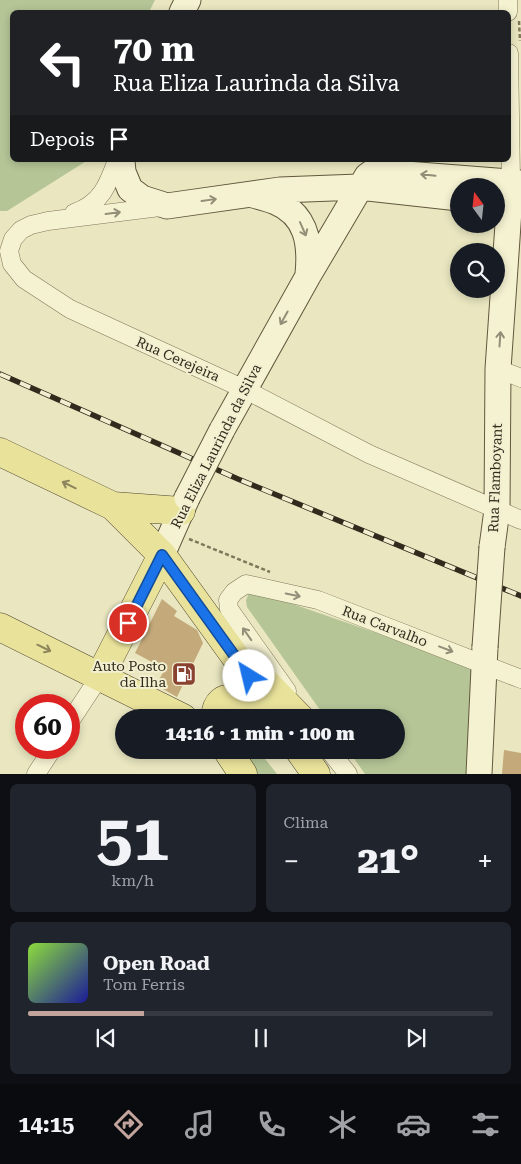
<!DOCTYPE html>
<html lang="pt">
<meta charset="utf-8">
<style>
:root{--surface:#171b24;--page:#20242c;--text:#f1f3f6;--muted:#9ea1a6;--line:#363941;--accent:#c2a49d}
body{margin:0;font-family:"Roboto Serif",serif;background:var(--page);color:var(--text);height:100vh;display:flex;flex-direction:column;font-size:19px;white-space:nowrap}
*{box-sizing:border-box;margin:0}
p{font-size:16px;color:var(--muted)}
.icon{flex:none;width:28px;height:28px;fill:none;stroke:currentColor;stroke-width:2;stroke-linecap:round;stroke-linejoin:round}
.map{position:relative;height:774px;overflow:hidden}
.drawer{display:flex;flex-direction:column;gap:10px;padding:10px;background:#0d0f14;flex:1}
.drawer>*{flex:none}
.guide{position:absolute;left:10px;top:10px;width:501px;height:152px;border-radius:8px;box-shadow:0 2px 8px #0003;background:#202124;color:#fff;overflow:hidden}
.needle{width:32px;rotate:345deg}
.fabs{position:absolute;left:450px;top:178px;display:grid;gap:10px}
.fabs a{display:grid;place-items:center;width:55px;height:55px;border-radius:50%;background:var(--surface);box-shadow:0 2px 8px #0003;font-size:25px}
.speed{position:absolute;left:15px;top:694px;display:flex;gap:10px;font-size:25px;font-weight:700;text-align:center}
.speed>*{display:grid;place-content:center;width:65px;height:65px;border-radius:50%;background:var(--surface);box-shadow:0 2px 8px #0003;line-height:1}
.speed .limit{border:8px solid #d22;background:#fff;color:#111}
.pin{position:absolute;display:grid;place-items:center;width:42px;height:42px;color:#fff;margin:-21px;border:2px solid #fff;border-radius:50%;box-shadow:0 1px 5px #0007}
.me{position:absolute;width:55px;margin:-28px;rotate:324deg;stroke-linejoin:round;filter:drop-shadow(0 0 4px #0008)}
.turn{display:flex;align-items:center;gap:18px;height:105px;padding:0 20px;font-size:22px}
.turn .icon{width:65px;height:65px;stroke-width:2.5}
.turn b{display:block;font-size:35px;line-height:42px}
.then{display:flex;align-items:center;height:48px;padding:0 20px;background:#0003;gap:10px;font-size:19px}
.big{font-size:38px;font-weight:800;line-height:1.1}
.drawer .card{flex:1;display:flex;flex-direction:column;justify-content:center;gap:8px;min-width:0;padding:0 18px;border-radius:8px;background:var(--page)}
.drawer .dial{align-items:center;gap:0}
.dial b{font-size:65px;line-height:1}
.song{display:flex;align-items:center;gap:15px}
.cover{width:60px;height:60px;border-radius:8px;background:linear-gradient(135deg,hsl(90 70% 55%),hsl(240 70% 35%))}
.played{height:5px;border-radius:2px;background:linear-gradient(90deg,var(--accent) 25%,var(--line) 25%)}
.keys{display:flex;justify-content:space-around;direction:ltr}
.heat{display:flex;justify-content:space-between;align-items:center;font-size:28px;direction:ltr}
.drawer .tiles{flex:1;display:grid;gap:10px;grid-template-columns:1fr 1fr}
.card:last-child{grid-column:span 2}
.trip{position:absolute;left:115px;top:709px;width:290px;height:50px;border-radius:25px;background:var(--surface);box-shadow:0 2px 8px #0003;font-weight:800;line-height:50px;text-align:center}
.dock{display:flex;height:80px;justify-content:space-around;align-items:center;background:#090b0e;color:var(--muted)}
.dock .icon{width:35px;height:35px}
.dock .active{color:var(--accent)}
.dock b{font-size:22px;color:var(--text)}
.map>svg:first-child{display:block}
.green{fill:#b5c596}
.building{fill:#c4a97a}
.lines{fill:none;stroke-linecap:round;stroke-linejoin:round}
.minor-casing{stroke:#80775a;stroke-width:19}
.secondary-casing{stroke:#62583d;stroke-width:27}
.primary-casing{stroke:#4e442e;stroke-width:29}
.path{stroke:#80775a;stroke-width:2.5;stroke-dasharray:4 2.5;stroke-linecap:butt}
.minor{stroke:#f5f2d2;stroke-width:18}
.secondary{stroke:#f5f2d2;stroke-width:25}
.primary{stroke:#e9e29b;stroke-width:28}
.rail-casing{stroke:#312b1d;stroke-width:5.5}
.rail{stroke:#f1efcf;stroke-width:4;stroke-dasharray:11;stroke-linecap:butt}
.secondary-bridge-casing{stroke:#62583d;stroke-width:27;stroke-linecap:butt}
.secondary-bridge{stroke:#f5f2d2;stroke-width:25}
.oneway{stroke:#938e78}
.oneway2{stroke:#8d865c}
.route-casing{stroke:#114b97;stroke-width:12}
.route{stroke:#1a73e8;stroke-width:9}
.labels{text-anchor:middle;dominant-baseline:central;stroke-width:4;stroke-linejoin:round;paint-order:stroke}
.street-label{font-size:14px;fill:#312b1d;stroke:#f1efcf}
.poi-label{font-size:14px;fill:#312b1d;stroke:#f1efcf;text-anchor:end}
</style>
<div class="map">
<svg width="521" height="774" viewBox="0 0 521 774">
<rect width="100%" height="100%" fill="#e9e6c0"/>
<path class="green" d="M0,0H155L149,12H12V160H88L7,211H0Z
M258,592L472,666L470,774H365L348,750H396V718L325,717L247,607L246,600L249,593Z
M240,750H258L277,774H258Z"/>
<path class="building" d="M162,599L177,611L174,616L197,630L203,643L177,697L156,685L165,669L135,653Z
M504,750L521,753V774H502Z"/>
<g class="lines">
<defs>
<path id="minor" d="M508,0V12
M509,53L511,181
M160,207L48,221L31,225L21,230L13,239L9,251L12,264L24,279L70,309L244,389L369,454L521,520
M74,213C101,204 108,185 117,160
M498,369L521,378
M287,691L229,609L228,600L234,592L246,584L318,600L521,679
M69,723L100,676
M329,750L348,774
M36,774L53,748"/>
<path id="secondary" d="M182,12L188,0
M122,160L123,172L130,189L142,198L167,206L280,190L359,187L459,198
M253,195C261,197 269,199 276,202C307,215 311,244 308,274
M222,430L308,276L367,176L371,173L380,172L521,183
M492,547L497,510L498,369L511,181
M162,555L187,498
M479,774L485,647"/>
<path id="primary" d="M0,452L113,506L162,555L258,688L275,718
M113,506L181,511
M0,627L183,718
M100,676L162,555
M266,683L300,718
M215,718C217,680 258,708 274,716
M227,750L243,774
M299,750L316,774"/>
</defs>
<use href="#minor" class="minor-casing"/>
<use href="#secondary" class="secondary-casing"/>
<use href="#primary" class="primary-casing"/>
<path class="path" d="M519,21L520,41
M189,539L270,572"/>
<use href="#minor" class="minor"/>
<use href="#secondary" class="secondary"/>
<use href="#primary" class="primary"/>
<defs>
<path id="rail" d="M0,374L238,479L521,596"/>
</defs>
<use href="#rail" class="rail-casing"/>
<use href="#rail" class="rail"/>
<defs>
<path id="secondary-bridge" d="M187,498L222,430
M485,647L492,547"/>
</defs>
<use href="#secondary-bridge" class="secondary-bridge-casing"/>
<use href="#secondary-bridge" class="secondary-bridge"/>
</g>
<defs><path id="oneway-shaft" d="M-6 0H5M1.5-3L5.5 0L1.5 3" fill="none" stroke-width="1.6" stroke-linecap="round" stroke-linejoin="round" transform="scale(1.25)"/></defs>
<g class="oneway">
<use href="#oneway-shaft" transform="translate(428 175) rotate(-174)"/>
<use href="#oneway-shaft" transform="translate(209 200) rotate(-8)"/>
<use href="#oneway-shaft" transform="translate(113 213) rotate(-7)"/>
<use href="#oneway-shaft" transform="translate(303 229) rotate(66)"/>
<use href="#oneway-shaft" transform="translate(284 318) rotate(119)"/>
<use href="#oneway-shaft" transform="translate(500 339) rotate(-86)"/>
<use href="#oneway-shaft" transform="translate(293 595) rotate(12)"/>
<use href="#oneway-shaft" transform="translate(247 634) rotate(-125)"/>
<use href="#oneway-shaft" transform="translate(446 649) rotate(21)"/>
</g>
<g class="oneway2">
<use href="#oneway-shaft" transform="translate(69 485) rotate(-154)"/>
<use href="#oneway-shaft" transform="translate(44 648) rotate(26)"/>
</g>
<g class="lines">
<defs>
<path id="route" d="M128,623L162,555L249,676"/>
</defs>
<use href="#route" class="route-casing"/>
<use href="#route" class="route"/>
</g>
<defs>
<symbol id="fuel-square" viewBox="-11 -11 22 22"><rect x="-9" y="-9" width="18" height="18" rx="4" fill="#894330" stroke="#f1efcf"/><path d="M-5.5-6h7V0h2V4h1.3V-2.5L3-4.5l.8-.8L6-3V5H2.5V1h-1V6h-7ZM-4.2-4.7v3.2H.2V-4.7Z" fill="#fff"/></symbol>
</defs>
<g fill-rule="evenodd">
<use href="#fuel-square" x="170" y="660" width="28" height="28"/>
</g>
<g class="labels">
<g class="street-label">
<text transform="translate(178 359) rotate(24)">Rua Cerejeira</text>
<text transform="translate(216 446) rotate(-63)">Rua Eliza Laurinda da Silva</text>
<text transform="translate(495 478) rotate(-88)">Rua Flamboyant</text>
<text transform="translate(385 626) rotate(21)">Rua Carvalho</text>
</g>
<g class="poi-label">
<text x="166" y="666">Auto Posto<tspan x="166" dy="16">da Ilha</tspan></text>
</g>
</g>
</svg>
<div class="fabs">
<a><svg class="needle" viewBox="-14 -14 28 28"><path d="M0-13l5 13h-10z" fill="#e53935"/><path d="M0 13l5-13h-10z" fill="#9ea1a6"/></svg></a>
<a><svg class="icon" aria-label="search" viewBox="0 0 24 24"><circle cx="10" cy="10" r="6"/><path d="M15 15l6 6"/></svg></a>
</div>
<div class="speed"><div class="limit">60</div></div>
<div class="pin" style="left:128px;top:623px;background:#d93025"><svg class="icon" aria-label="arrive" viewBox="0 0 24 24"><path d="M6 21V4h12l-3 4 3 4H6"/></svg></div>
<svg class="me" style="left:249px;top:676px" viewBox="-20 -20 40 40"><circle r="19" fill="#fff"/><path d="M0-13L10 11 0 6-10 11z" fill="#1a73e8"/></svg>
<div class="trip">14:16 · 1 min · 100 m</div>
<div class="guide">
<div class="turn"><svg class="icon" aria-label="left" viewBox="0 0 24 24"><path d="M17 20v-9H6M10 6l-5 5 5 5"/></svg><div><b>70 m</b>Rua Eliza Laurinda da Silva</div></div>
<div class="then">Depois<svg class="icon" aria-label="arrive" viewBox="0 0 24 24"><path d="M6 21V4h12l-3 4 3 4H6"/></svg></div>
</div>
</div>
<section class="drawer">
<div class="tiles">
<div class="card dial"><b>51</b><p>km/h</p></div>
<div class="card"><p>Clima</p>
<div class="heat"><a>−</a><b class="big">21°</b><a>+</a></div>
</div>
<div class="card">
<div class="song"><i class="cover"></i><div><b>Open Road</b><p>Tom Ferris</p></div></div>
<div class="played"></div>
<div class="keys"><svg class="icon" aria-label="previous" viewBox="0 0 24 24"><path d="M18 5L8 12l10 7zM5 5v14"/></svg><svg class="icon" aria-label="pause" viewBox="0 0 24 24"><path d="M8 5v14M16 5v14"/></svg><svg class="icon" aria-label="next" viewBox="0 0 24 24"><path d="M6 5l10 7-10 7zM19 5v14"/></svg></div>
</div>
</div>
</section>
<nav class="dock">
<b>14:15</b>
<svg class="icon active" aria-label="directions" viewBox="0 0 24 24"><path d="M12 3l9 9-9 9-9-9zM9 14v-3h6M13 9l2 2-2 2"/></svg>
<svg class="icon" aria-label="music" viewBox="0 0 24 24"><path d="M9 18V5l10-2v13"/><circle cx="6" cy="18" r="3"/><circle cx="16" cy="16" r="3"/></svg>
<svg class="icon" aria-label="phone" viewBox="0 0 24 24"><path d="M5 4h4l2 5-3 2q2 4 5 5l2-3 5 2v4C11 20 4 13 5 4z"/></svg>
<svg class="icon" aria-label="climate" viewBox="0 0 24 24"><path d="M12 3v18M4 7l16 10M4 17L20 7"/></svg>
<svg class="icon" aria-label="car" viewBox="0 0 24 24"><path d="M5 17H2v-5l4-1 3-4h7l3 4 3 1v5h-3M9 17h6M6 11h13"/><circle cx="7" cy="17" r="2"/><circle cx="17" cy="17" r="2"/></svg>
<svg class="icon" aria-label="filters" viewBox="0 0 24 24"><path d="M4 7h16M4 17h16"/><circle cx="9" cy="7" r="2"/><circle cx="15" cy="17" r="2"/></svg>
</nav>
